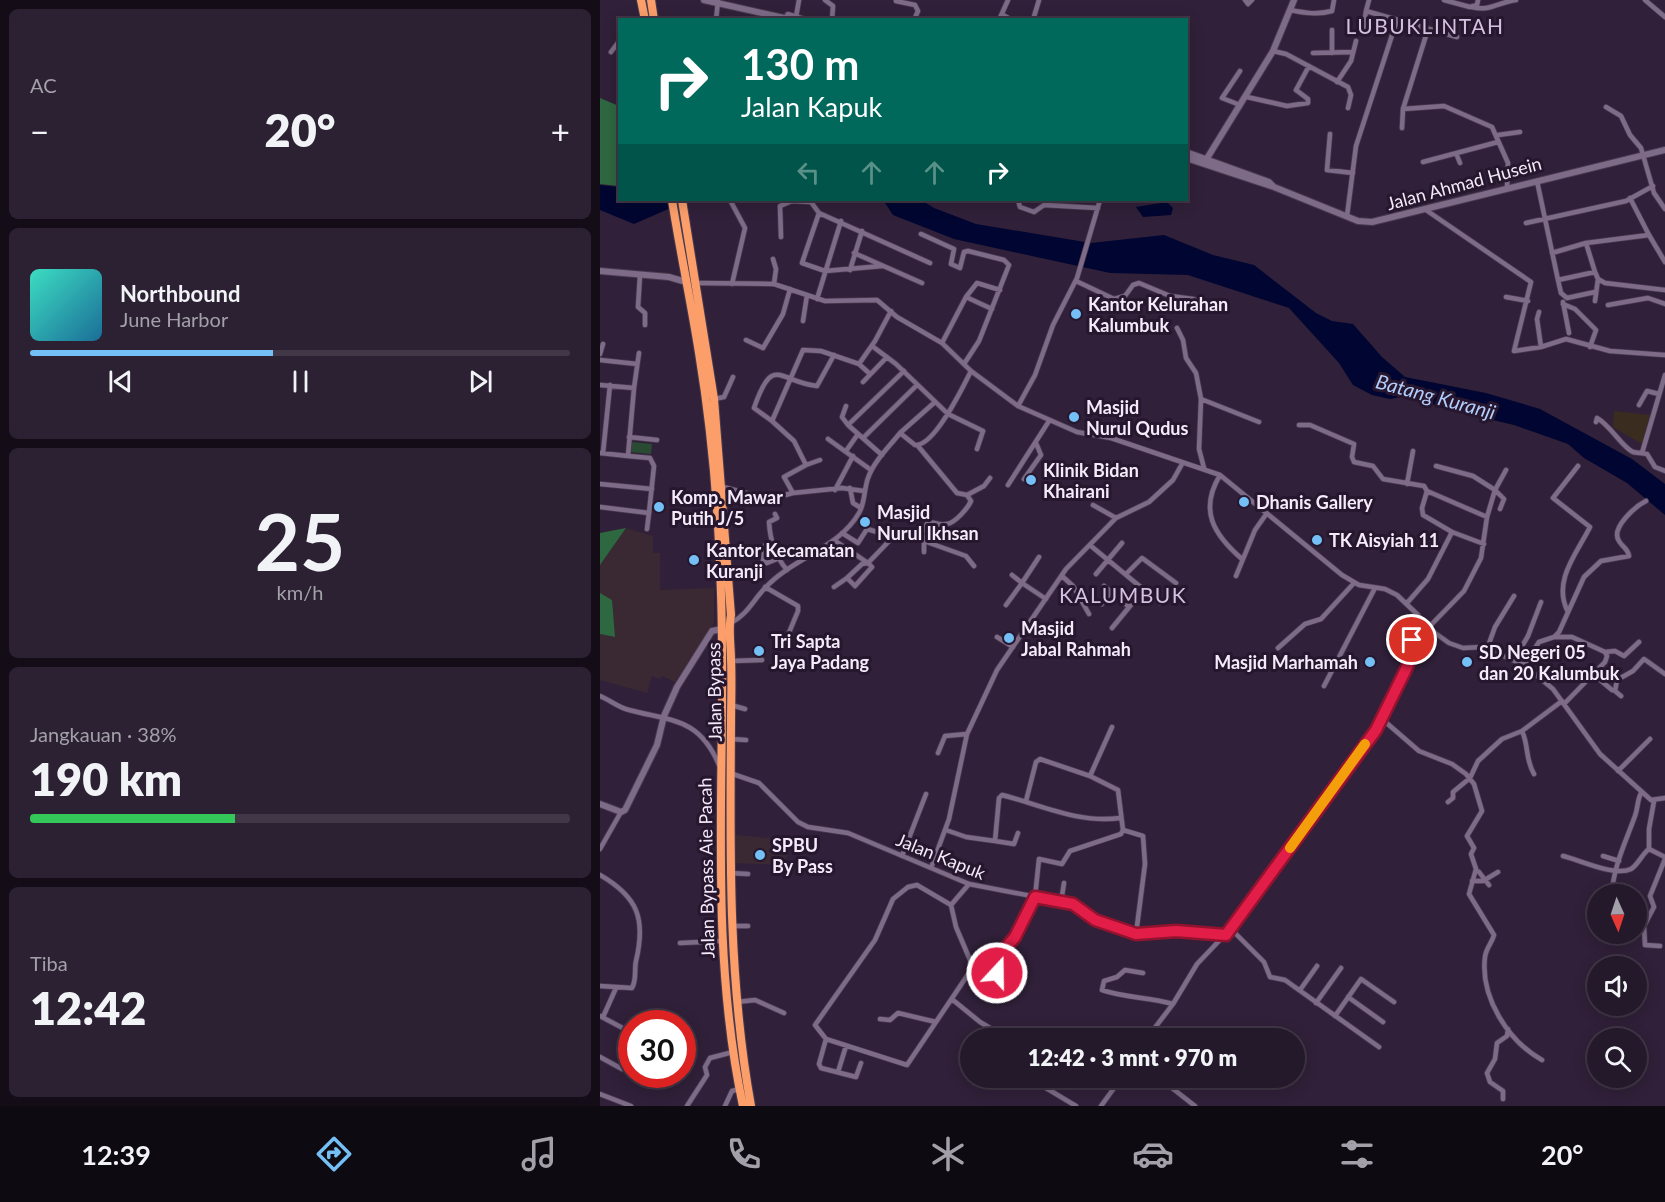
<!DOCTYPE html>
<html lang="id">
<meta charset="utf-8">
<style>
:root{--surface:#24182b;--page:#2c2133;--text:#f1f3f6;--muted:#a3a0a9;--line:#413747;--accent:#74c0f6}
body{margin:0;font-family:Lato,sans-serif;background:var(--page);color:var(--text);height:100vh;display:flex;flex-direction:column;font-size:22px;white-space:nowrap}
*{box-sizing:border-box;margin:0}
p{font-size:20px;color:var(--muted)}
.icon{flex:none;width:33px;height:33px;fill:none;stroke:currentColor;stroke-width:2;stroke-linecap:round;stroke-linejoin:round}
.map{position:relative;flex:1;overflow:hidden}
.details{display:flex;flex-direction:column;gap:9px;padding:9px;background:#140d18;width:600px}
.details>*{flex:none}
.guide{position:absolute;left:18px;top:18px;width:570px;height:183px;border-radius:0px;box-shadow:0 3px 15px #0003,0 0 0 2px var(--line);background:#00695c;color:#fff;overflow:hidden}
.needle{width:39px;rotate:177deg}
.buttons{position:absolute;left:987px;top:884px;display:grid;gap:12px}
.buttons a{display:grid;place-items:center;width:60px;height:60px;border-radius:50%;background:var(--surface);box-shadow:0 3px 15px #0003,0 0 0 2px var(--line);font-size:30px}
.speed{position:absolute;left:18px;top:1010px;display:flex;gap:12px;font-size:30px;font-weight:700;text-align:center}
.speed>*{display:grid;place-content:center;width:78px;height:78px;border-radius:50%;background:var(--surface);box-shadow:0 3px 15px #0003,0 0 0 2px var(--line);line-height:1}
.speed .limit{border:9px solid #d22;background:#fff;color:#111}
.pin{position:absolute;display:grid;place-items:center;width:51px;height:51px;color:#fff;margin:-26px;border:3px solid #fff;border-radius:50%;box-shadow:0 2px 6px #0007}
.me{position:absolute;width:66px;margin:-33px;rotate:21deg;stroke-linejoin:round;filter:drop-shadow(0 0 4px #0008)}
.turn{display:flex;align-items:center;gap:21px;height:126px;padding:0 24px;font-size:27px}
.turn .icon{width:78px;height:78px;stroke-width:2.5}
.turn b{display:block;font-size:42px;line-height:51px}
.lanes{display:flex;align-items:center;height:57px;padding:0 24px;background:#0003;justify-content:center;gap:30px;direction:ltr}
.lanes .off{opacity:.35}
.big{font-size:45px;font-weight:800;line-height:1.1}
.details .card{flex:1;display:flex;flex-direction:column;justify-content:center;gap:9px;min-width:0;padding:0 21px;border-radius:9px;background:var(--page)}
.details .dial{align-items:center;gap:0}
.dial b{font-size:78px;line-height:1}
.song{display:flex;align-items:center;gap:18px}
.cover{width:72px;height:72px;border-radius:9px;background:linear-gradient(135deg,hsl(170 70% 55%),hsl(200 70% 35%))}
.played{height:6px;border-radius:3px;background:linear-gradient(90deg,var(--accent) 45%,var(--line) 45%)}
.keys{display:flex;justify-content:space-around;direction:ltr}
.heat{display:flex;justify-content:space-between;align-items:center;font-size:33px;direction:ltr}
.charge{height:9px;border-radius:4px;background:linear-gradient(90deg,#34c759 38%,var(--line) 0)}
.trip{position:absolute;left:360px;top:1028px;width:345px;height:60px;border-radius:30px;background:var(--surface);box-shadow:0 3px 15px #0003,0 0 0 2px var(--line);font-weight:800;line-height:60px;text-align:center}
.tab-bar{display:flex;height:96px;justify-content:space-around;align-items:center;background:#0e0a11;color:var(--muted)}
.tab-bar .icon{width:42px;height:42px}
.tab-bar .current{color:var(--accent)}
.tab-bar b{font-size:27px;color:var(--text)}
main{display:flex;flex:1;min-height:0}
.map>svg:first-child{display:block}
.commercial{fill:#3a2933}
.education{fill:#3a2c1f}
.green{fill:#2a4b33}
.forest{fill:#2e6840}
.water{fill:#000631}
.lines{fill:none;stroke-linecap:round;stroke-linejoin:round}
.street-casing{stroke:#483a4f;stroke-width:6}
.secondary-casing{stroke:#483a4f;stroke-width:8}
.highway-casing{stroke:#483a4f;stroke-width:10}
.street{stroke:#7d6b88;stroke-width:4.5}
.secondary{stroke:#7d6b88;stroke-width:6}
.highway{stroke:#fb9e6a;stroke-width:8}
.route-casing{stroke:#92132f;stroke-width:15}
.route{stroke:#e11d48;stroke-width:10}
.slow{stroke:#f59e0b;stroke-width:10}
.poi-dot{fill:#74c0f6;stroke:#26162e;stroke-width:2}
.labels{text-anchor:middle;dominant-baseline:central;stroke-width:6;stroke-linejoin:round;paint-order:stroke}
.street-label{font-size:18px;fill:#f4eafa;stroke:#26162e}
.poi-label{font-size:18px;font-weight:bold;fill:#f4eafa;stroke:#26162e;text-anchor:start}
.water-label{font-size:20px;font-style:italic;fill:#b2cefc;stroke:#26162e}
.quarter-label{font-size:21px;letter-spacing:1.5px;fill:#d4c0e0;stroke:#26162e}
</style>
<main>
<section class="details">
<div class="card"><p>AC</p>
<div class="heat"><a>−</a><b class="big">20°</b><a>+</a></div>
</div>
<div class="card">
<div class="song"><i class="cover"></i><div><b>Northbound</b><p>June Harbor</p></div></div>
<div class="played"></div>
<div class="keys"><svg class="icon" aria-label="previous" viewBox="0 0 24 24"><path d="M18 5L8 12l10 7zM5 5v14"/></svg><svg class="icon" aria-label="pause" viewBox="0 0 24 24"><path d="M8 5v14M16 5v14"/></svg><svg class="icon" aria-label="next" viewBox="0 0 24 24"><path d="M6 5l10 7-10 7zM19 5v14"/></svg></div>
</div>
<div class="card dial"><b>25</b><p>km/h</p></div>
<div class="card"><p>Jangkauan · 38%</p><b class="big">190 km</b><div class="charge"></div></div>
<div class="card"><p>Tiba</p><b class="big">12:42</b></div>
</section>
<div class="map">
<svg width="1065" height="1106" viewBox="0 0 1065 1106">
<rect width="100%" height="100%" fill="#302039"/>
<path class="commercial" d="M26,528L53,536V553H60V590L114,588V623L75,682L62,676L60,679L52,676L47,693L0,680V634L14,637L12,600L0,593V565Z
M134,835L180,839L191,847L183,865L132,863Z"/>
<path class="education" d="M1014,411L1050,415L1042,444L1013,427Z"/>
<path class="green" d="M31,442L52,444L51,454L30,452Z"/>
<path class="forest" d="M0,98L19,106V186L0,184Z
M26,528L0,565V533Z
M0,593L12,600L15,637L0,634Z"/>
<path class="water" d="M0,185L19,187L20,200H89L34,224L0,210Z
M283,200H321L334,208L376,224L491,243L564,235L613,255L654,265L716,313L732,321L753,324L782,357L805,377L886,393L940,409L1032,459L1065,484V515L1027,483L984,458L968,444L914,425L850,410L806,396L790,399L772,395L753,385L739,363L689,308L588,275L510,273L354,239L293,215Z
M567,202L573,208L571,215L543,217L536,207Z"/>
<g class="lines">
<defs>
<path id="street" d="M225,0L233,6L232,20
M645,0L648,4L652,0
M769,0L766,11L857,37
M844,0L870,7L877,5L878,0
M1045,0L1065,17
M296,1L315,5L318,11L314,20
M872,7C889,12 899,2 916,0
M690,10C705,13 717,15 732,11L734,0
M403,15L412,20
M196,17L199,0
M116,20L118,1
M384,20H395
M399,20L408,0
M433,20L439,0
M763,31L766,11
M673,51L686,54L748,87L751,95L748,108
M11,52L20,40
M713,53L753,52
M732,53V30
M640,71L622,98L640,105
M737,82L751,61L756,41
M19,84H20
M647,97L687,106L708,103V99L696,90L709,66
M1006,107L1021,116L1030,135L1041,148L1054,193L1065,209
M803,109L844,106L892,127L908,163L907,188
M802,128L803,109L828,29
M730,134L727,170L753,173
M898,135L920,132
M856,153L860,163
M823,162L898,142
M937,181L958,280L995,272L998,279L1005,283L1065,290
M1030,198L1049,235
M130,200L145,228L132,284
M418,200L420,207L434,212L444,205L498,208
M500,200L477,278L453,325L435,375L418,406L477,432L511,438L620,475L742,575L759,585L785,589L797,595L818,615L821,623L849,643L863,648L883,647L924,665L953,689L1000,754L1051,800L1065,798
M826,210L931,282L914,351L941,347L966,339L1010,351L1065,355
M219,213L330,263
M747,216L756,146L797,20
M926,223L1026,201L1053,186
M321,234L354,249L351,264L360,268L364,252L368,251L404,260L409,265L379,341L364,364
M181,237L180,206L192,201L211,202L219,213L202,263L225,271L282,266
M986,243L995,272
M254,253L322,283
M952,253L986,243L1049,235L1065,262
M173,259L176,269L174,284
M250,270L262,231
M40,275L38,307L45,313V325
M958,280L961,293L967,298L995,292
M476,281L514,299L525,296L533,285L539,283L570,296L593,299L623,310
M96,283L174,284L225,301L277,300L297,317L342,343L371,371L418,406
M366,297L377,283L400,290
M906,297L928,301
M217,299L241,221
M995,301L998,279
M963,302L969,333
M963,304L975,309L996,330L990,347
M1008,305L1048,298L1065,304
M939,312L937,319L941,347
M203,321L207,295
M577,328L583,340L586,358L596,373L601,399L599,449L604,468
M146,340L163,348L183,314L190,289
M342,343L366,297L392,309
M272,346L296,364L348,414L383,431L377,449
M0,354L3,344
M0,360L37,364
M259,364L270,374
M263,382L287,357
M0,385L34,388L28,456L50,458L54,466L49,513L0,507
M34,388L39,353
M114,399L124,397L133,377
M601,399L659,422
M1039,405L1047,391L1059,394
M246,406L242,417L248,425
M172,421L154,408C173,353 179,382 217,386L234,355
M996,422L997,418C1011,426 1022,447 1033,452C1037,453 1043,453 1047,454L1055,467L1065,471
M699,425H710L754,444L752,457L754,462L773,466L783,479L824,486L827,491L822,508L823,515L852,532
M300,433L335,402
M29,437L57,440
M263,438L317,385
M228,439L271,470
M246,451L258,434
M0,453L28,456
M3,453L10,385
M1042,453L1065,375
M282,455L248,425L304,371
M206,465L220,460
M620,475C599,510 613,534 642,559
M424,479L441,455L436,443
M0,484L52,489
M807,484L813,451
M408,485L449,421
M123,487L169,499L193,493
M250,488L253,503L261,508
M235,490L253,456
M264,491L242,488L193,493L184,477L206,465L194,441L172,421L203,350L221,351L259,364L275,341L291,311
M827,491L887,517
M367,495L384,486L390,478
M493,505L516,518
M900,509L904,499L895,490L906,470
M175,514L177,518L169,522C170,540 175,556 187,570
M47,529L49,513
M242,533L258,543L267,529L301,539L322,533L328,522C334,522 340,526 347,524C355,523 368,508 371,501L367,495L357,493L318,446
M322,533L324,541L366,556L374,566
M234,540L268,563L272,567L255,586L247,578L262,564L268,563L294,536
M324,541V552
M172,543L165,545L163,561L167,563L177,559
M491,546L560,603
M439,557L422,583L446,599
M496,574L522,543
M526,574L542,558L576,583
M462,576L473,586L489,614
M636,576L655,530L667,513
M504,586L529,607
M165,587L198,606V611L188,635
M234,587L247,578
M807,603L828,579L852,532L884,544
M502,604L511,592
M406,605L422,583L412,575
M967,610C953,580 977,553 990,527L953,498L978,466
M131,623C148,614 153,600 166,587C193,558 239,548 259,513C265,503 264,489 268,478C274,461 289,447 300,433L315,445C334,447 363,387 371,371
M512,628L544,589
M828,628L864,591L881,558L887,517L895,490L873,476L836,466
M397,637L413,647
M954,637H972L1005,652L1007,656L1005,662L964,704
M678,648L705,624L721,619L754,583
M887,649L895,627L914,596
M1005,652L1015,651L1024,656L1039,642
M914,660L928,636L941,602
M131,661L162,660
M924,665L939,642L954,637L959,632L984,577L1001,561L1029,556C1028,548 1023,548 1019,541C1010,528 1036,506 1046,501
M1000,667L1017,680
M993,674L1012,690
M724,686L775,588
M0,696C10,700 19,708 29,710C70,721 99,717 119,765
M1021,696L1015,691L1017,680L1033,671L1044,659L1065,674
M131,705L145,709
M782,719L819,751L852,764L866,774L874,784L882,811L867,836L874,848L871,854L876,869L869,894L894,935C892,943 886,948 885,957C880,997 908,1041 942,1060
M922,731C929,746 925,759 934,774
M131,739L146,740
M338,753L345,736L367,734
M1018,771L1050,739
M130,773L159,783L198,822L208,827L248,833L369,884L473,904L495,920L536,934L576,931L626,935
M490,776L512,727
M426,801L436,762L440,759L490,776L518,790L523,830L543,836L545,864L536,934
M1054,801L1049,829V849L1065,857
M848,802L853,798V792L870,778L878,761L902,739L922,731L962,701
M346,830L366,837L395,841L399,798L402,795C441,805 480,824 520,818
M395,841L414,844L418,833
M0,849L21,812
M302,856L326,794
M963,856C980,860 1015,877 1031,869C1038,865 1042,854 1049,849
M1003,856L1019,861
M331,868L349,819L367,734L397,670L466,569L516,518L549,502L573,480L582,464
M879,872L889,885
M130,873L148,874
M0,875C38,897 46,919 36,961C34,970 37,979 32,988L0,986
M872,881H883L898,872
M1012,894C1013,867 1026,841 1035,816C1038,808 1037,801 1041,793
M461,902L464,883
M351,905L369,884
M131,926H148
M631,929L664,962L670,977L685,980L779,1047
M80,943L123,941
M1060,946L1045,945L1044,926L1054,907L1050,896L1065,859
M373,967L356,927L351,905L317,885L308,887L293,899L275,940L215,1025L226,1039L307,1065L373,967L393,975L400,969L403,951L415,937L435,897L439,859L462,864L470,851L521,834L523,830
M543,973L525,970L517,977L504,981L502,990C525,998 549,997 573,1004
M700,990L717,966
M748,997L783,1022
M353,1000L380,1022L407,1038
M137,1002L155,1000L184,1013
M716,1003L741,968
M0,1016L32,1033
M735,1016L761,979L794,1002
M3,1017L16,988
M280,1019L290,1020L298,1013L336,1022
M547,1038L573,1004L597,964L637,922L776,730L809,665L813,635L821,623
M226,1039L219,1064L221,1068L256,1077L261,1063
M0,1057L22,1069
M238,1072L246,1046
M450,1077L446,1088L476,1106
M509,1077L517,1083
M558,1077L595,1106
M0,1094L31,1106
M903,1099V1091L890,1082L887,1073L895,1059L897,1043L907,1036L908,1029
M87,1106L107,1075L105,1067L110,1058L133,1052
M125,1106L132,1091L139,1089
M501,1106L522,1077"/>
<path id="secondary" d="M104,0L193,20
M188,15L205,20
M586,152L669,182L674,187
M586,158L674,187L758,221L772,222L1065,150
M606,160L673,51L694,0
M0,271L69,277L86,282
M0,804L21,812L25,810L57,745L64,716L77,687L112,631L122,629"/>
<path id="highway" d="M41,0L45,20
M51,0L54,20
M72,200C80,251 91,302 99,353C112,432 119,514 121,594C127,765 107,938 143,1106
M82,200L114,399L131,615C128,630 131,645 131,660C132,682 131,703 131,724C130,852 128,979 151,1106"/>
</defs>
<use href="#street" class="street-casing"/>
<use href="#secondary" class="secondary-casing"/>
<use href="#highway" class="highway-casing"/>
<use href="#street" class="street"/>
<use href="#secondary" class="secondary"/>
<use href="#highway" class="highway"/>
</g>
<g class="lines">
<defs>
<path id="route" d="M397,973L402,964L403,951L415,937L435,897L473,904L495,920L536,934L576,931L626,935L776,730L808,665L812,640"/>
</defs>
<use href="#route" class="route-casing"/>
<use href="#route" class="route"/>
<path class="slow" d="M690,848L765,744"/>
</g>
<g class="poi-dot">
<circle cx="476" cy="314" r="6"/>
<circle cx="474" cy="417" r="6"/>
<circle cx="431" cy="480" r="6"/>
<circle cx="644" cy="502" r="6"/>
<circle cx="59" cy="507" r="6"/>
<circle cx="265" cy="522" r="6"/>
<circle cx="717" cy="540" r="6"/>
<circle cx="94" cy="560" r="6"/>
<circle cx="409" cy="638" r="6"/>
<circle cx="159" cy="651" r="6"/>
<circle cx="770" cy="662" r="6"/>
<circle cx="867" cy="662" r="6"/>
<circle cx="160" cy="855" r="6"/>
</g>
<g class="labels">
<g class="street-label">
<text transform="translate(864 183) rotate(-15)">Jalan Ahmad Husein</text>
<text transform="translate(114 692) rotate(-91)">Jalan Bypass</text>
<text transform="translate(341 856) rotate(22)">Jalan Kapuk</text>
<text transform="translate(106 868) rotate(-91)">Jalan Bypass Aie Pacah</text>
</g>
<g class="poi-label">
<text x="488" y="304">Kantor Kelurahan<tspan x="488" dy="21">Kalumbuk</tspan></text>
<text x="486" y="407">Masjid<tspan x="486" dy="21">Nurul Qudus</tspan></text>
<text x="443" y="470">Klinik Bidan<tspan x="443" dy="21">Khairani</tspan></text>
<text x="71" y="497">Komp. Mawar<tspan x="71" dy="21">Putih J/5</tspan></text>
<text x="656" y="502">Dhanis Gallery</text>
<text x="277" y="512">Masjid<tspan x="277" dy="21">Nurul Ikhsan</tspan></text>
<text x="729" y="540">TK Aisyiah 11</text>
<text x="106" y="550">Kantor Kecamatan<tspan x="106" dy="21">Kuranji</tspan></text>
<text x="421" y="628">Masjid<tspan x="421" dy="21">Jabal Rahmah</tspan></text>
<text x="171" y="641">Tri Sapta<tspan x="171" dy="21">Jaya Padang</tspan></text>
<text x="879" y="652">SD Negeri 05<tspan x="879" dy="21">dan 20 Kalumbuk</tspan></text>
<text x="758" y="662" text-anchor="end">Masjid Marhamah</text>
<text x="172" y="845">SPBU<tspan x="172" dy="21">By Pass</tspan></text>
</g>
<g class="water-label">
<text transform="translate(836 396) rotate(15)">Batang Kuranji</text>
</g>
<g class="quarter-label">
<text x="825" y="25">LUBUKLINTAH</text>
<text x="523" y="594">KALUMBUK</text>
</g>
</g>
</svg>
<div class="buttons">
<a><svg class="needle" viewBox="-14 -14 28 28"><path d="M0-13l5 13h-10z" fill="#e53935"/><path d="M0 13l5-13h-10z" fill="#a3a0a9"/></svg></a>
<a><svg class="icon" aria-label="sound" viewBox="0 0 24 24"><path d="M4 9h4l5-4v14l-5-4H4zM17 9q2 3 0 6"/></svg></a>
<a><svg class="icon" aria-label="search" viewBox="0 0 24 24"><circle cx="10" cy="10" r="6"/><path d="M15 15l6 6"/></svg></a>
</div>
<div class="speed"><div class="limit">30</div></div>
<div class="pin" style="left:812px;top:640px;background:#d93025"><svg class="icon" aria-label="arrive" viewBox="0 0 24 24"><path d="M6 21V4h12l-3 4 3 4H6"/></svg></div>
<svg class="me" style="left:397px;top:973px" viewBox="-20 -20 40 40"><circle r="17" fill="#e11d48" stroke="#fff" stroke-width="3"/><path d="M0-11L8 9 0 5-8 9z" fill="#fff"/></svg>
<div class="trip">12:42 · 3 mnt · 970 m</div>
<div class="guide">
<div class="turn"><svg class="icon" aria-label="right" viewBox="0 0 24 24"><path d="M7 20v-9h11M14 6l5 5-5 5"/></svg><div><b>130 m</b>Jalan Kapuk</div></div>
<div class="lanes"><svg class="icon off" aria-label="left" viewBox="0 0 24 24"><path d="M17 20v-9H6M10 6l-5 5 5 5"/></svg><svg class="icon off" aria-label="ahead" viewBox="0 0 24 24"><path d="M12 20V5M6 11l6-6 6 6"/></svg><svg class="icon off" aria-label="ahead" viewBox="0 0 24 24"><path d="M12 20V5M6 11l6-6 6 6"/></svg><svg class="icon" aria-label="right" viewBox="0 0 24 24"><path d="M7 20v-9h11M14 6l5 5-5 5"/></svg></div>
</div>
</div>
</main>
<nav class="tab-bar">
<b>12:39</b>
<svg class="icon current" aria-label="directions" viewBox="0 0 24 24"><path d="M12 3l9 9-9 9-9-9zM9 14v-3h6M13 9l2 2-2 2"/></svg>
<svg class="icon" aria-label="music" viewBox="0 0 24 24"><path d="M9 18V5l10-2v13"/><circle cx="6" cy="18" r="3"/><circle cx="16" cy="16" r="3"/></svg>
<svg class="icon" aria-label="phone" viewBox="0 0 24 24"><path d="M5 4h4l2 5-3 2q2 4 5 5l2-3 5 2v4C11 20 4 13 5 4z"/></svg>
<svg class="icon" aria-label="climate" viewBox="0 0 24 24"><path d="M12 3v18M4 7l16 10M4 17L20 7"/></svg>
<svg class="icon" aria-label="car" viewBox="0 0 24 24"><path d="M5 17H2v-5l4-1 3-4h7l3 4 3 1v5h-3M9 17h6M6 11h13"/><circle cx="7" cy="17" r="2"/><circle cx="17" cy="17" r="2"/></svg>
<svg class="icon" aria-label="filters" viewBox="0 0 24 24"><path d="M4 7h16M4 17h16"/><circle cx="9" cy="7" r="2"/><circle cx="15" cy="17" r="2"/></svg>
<b>20°</b>
</nav>
